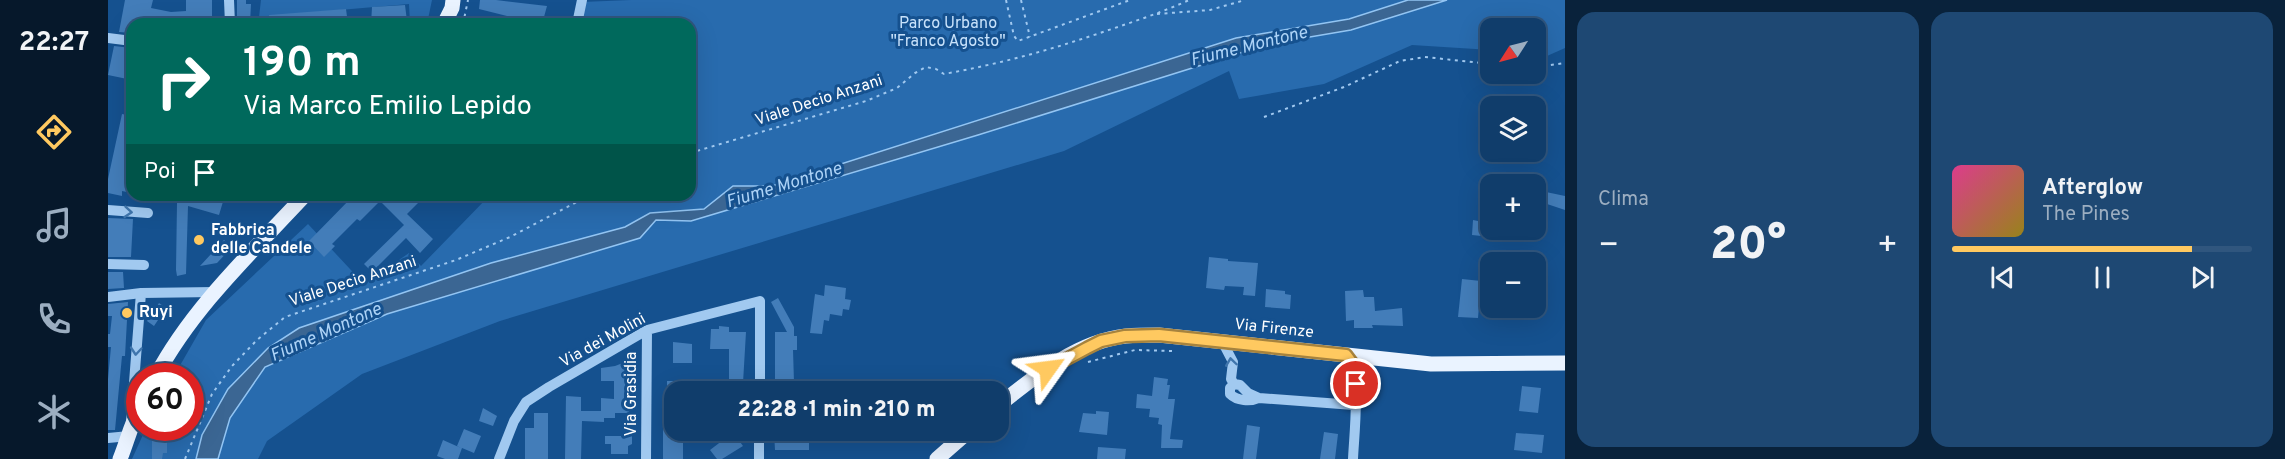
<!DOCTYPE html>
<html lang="it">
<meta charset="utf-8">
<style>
:root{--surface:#103d6b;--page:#1e4873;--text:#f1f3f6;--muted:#9caec1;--line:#30567e;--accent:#ffc960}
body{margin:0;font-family:Overpass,sans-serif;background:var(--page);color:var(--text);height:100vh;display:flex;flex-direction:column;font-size:22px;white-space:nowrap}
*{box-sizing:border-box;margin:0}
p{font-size:20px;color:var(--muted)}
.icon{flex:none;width:33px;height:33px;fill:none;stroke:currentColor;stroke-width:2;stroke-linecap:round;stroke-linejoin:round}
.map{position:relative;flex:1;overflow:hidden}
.sheet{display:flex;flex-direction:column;gap:12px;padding:12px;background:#09223b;width:720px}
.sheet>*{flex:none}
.banner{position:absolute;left:18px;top:18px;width:570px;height:183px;border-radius:18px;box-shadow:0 6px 24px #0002,0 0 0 2px var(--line);background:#00695c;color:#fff;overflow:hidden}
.needle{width:39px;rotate:234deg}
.tools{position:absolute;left:1372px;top:18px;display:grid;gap:12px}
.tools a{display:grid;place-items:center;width:66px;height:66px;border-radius:12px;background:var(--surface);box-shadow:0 6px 24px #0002,0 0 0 2px var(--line);font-size:30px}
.speed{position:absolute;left:18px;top:363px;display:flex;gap:12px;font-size:30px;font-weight:700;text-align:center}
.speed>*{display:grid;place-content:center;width:78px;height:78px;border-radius:50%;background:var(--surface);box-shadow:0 6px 24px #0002,0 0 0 2px var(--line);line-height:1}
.speed .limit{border:9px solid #d22;background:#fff;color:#111}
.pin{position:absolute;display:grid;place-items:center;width:51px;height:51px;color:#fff;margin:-26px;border:3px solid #fff;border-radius:50%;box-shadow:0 2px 6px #0007}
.me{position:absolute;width:66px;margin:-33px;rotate:59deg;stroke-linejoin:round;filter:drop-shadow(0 0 4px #0008)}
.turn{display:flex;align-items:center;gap:21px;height:126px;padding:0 18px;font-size:27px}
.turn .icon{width:78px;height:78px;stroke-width:2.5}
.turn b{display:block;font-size:42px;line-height:51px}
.then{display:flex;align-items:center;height:57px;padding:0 18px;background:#0003;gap:12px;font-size:22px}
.big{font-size:45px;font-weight:800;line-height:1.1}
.sheet .widget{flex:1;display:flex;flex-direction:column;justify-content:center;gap:9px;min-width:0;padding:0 21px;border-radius:18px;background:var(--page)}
.song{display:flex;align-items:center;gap:18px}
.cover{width:72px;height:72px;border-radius:9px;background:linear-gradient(135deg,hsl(330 70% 55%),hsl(50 70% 35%))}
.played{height:6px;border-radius:3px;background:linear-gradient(90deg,var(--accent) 80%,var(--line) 80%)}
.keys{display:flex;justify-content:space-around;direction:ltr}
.heat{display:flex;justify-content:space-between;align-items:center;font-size:33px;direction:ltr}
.sheet .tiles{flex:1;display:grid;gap:12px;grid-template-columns:repeat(2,1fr)}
.trip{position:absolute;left:556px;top:381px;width:345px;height:60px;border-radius:18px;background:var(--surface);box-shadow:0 6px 24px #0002,0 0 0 2px var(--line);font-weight:800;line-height:60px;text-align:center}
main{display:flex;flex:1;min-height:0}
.menu{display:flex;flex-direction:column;width:108px;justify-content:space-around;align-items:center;background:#06182b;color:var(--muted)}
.menu .icon{width:42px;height:42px}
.menu .selected{color:var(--accent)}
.menu b{font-size:27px;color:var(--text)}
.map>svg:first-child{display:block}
.green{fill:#286bae}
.water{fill:#3b6693;stroke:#93c5f3;stroke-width:1.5}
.building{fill:#437db9}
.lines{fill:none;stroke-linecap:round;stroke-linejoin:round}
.path{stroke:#a1c9f0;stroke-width:2;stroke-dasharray:3 4.5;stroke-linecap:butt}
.minor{stroke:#a1c9f0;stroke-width:10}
.major{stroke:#eaf3ff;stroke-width:15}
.oneway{stroke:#3f75ac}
.route-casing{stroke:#a6833e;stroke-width:15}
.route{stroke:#ffc960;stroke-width:10}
.poi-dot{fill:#ffc960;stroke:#15518f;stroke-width:2}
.labels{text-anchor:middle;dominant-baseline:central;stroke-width:6;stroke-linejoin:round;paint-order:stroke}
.park-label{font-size:16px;fill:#c8e2fb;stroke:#15518f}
.street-label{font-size:16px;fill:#fff;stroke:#15518f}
.poi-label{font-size:16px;font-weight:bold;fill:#fff;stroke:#15518f;text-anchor:start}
.water-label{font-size:18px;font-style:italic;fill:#add3f7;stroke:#15518f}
</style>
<main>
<nav class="menu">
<b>22:27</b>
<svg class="icon selected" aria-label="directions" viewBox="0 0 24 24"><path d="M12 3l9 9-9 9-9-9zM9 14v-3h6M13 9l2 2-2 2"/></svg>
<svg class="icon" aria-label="music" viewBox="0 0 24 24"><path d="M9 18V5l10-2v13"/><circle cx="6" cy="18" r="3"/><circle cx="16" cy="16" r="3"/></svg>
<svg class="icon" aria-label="phone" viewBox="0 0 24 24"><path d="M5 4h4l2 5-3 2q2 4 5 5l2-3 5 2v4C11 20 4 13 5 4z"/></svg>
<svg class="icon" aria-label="climate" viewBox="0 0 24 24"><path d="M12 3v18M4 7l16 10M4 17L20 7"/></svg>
</nav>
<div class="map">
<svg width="1457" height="459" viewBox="0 0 1457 459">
<rect width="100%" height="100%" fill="#15518f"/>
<path class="green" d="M153,0H324L319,24H302L301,4L151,17Z
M523,0H1457V48L1439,56L1428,55V28H1383V50L1304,45L1216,84L1131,99L1121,71L956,151L392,321L254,374L159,441L150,459H24L38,428H82V376H66L98,320L200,224L256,284L301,253L313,266L382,195H582V24H470L474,2Z"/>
<path class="water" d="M1300,0H1339L1243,30L1161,44L870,135L583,221L548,220L532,238L279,314L157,367L122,418L110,459H88L94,435L120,389L160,348L191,328L383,263L517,227L542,213L596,209L625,186H664L1128,38L1241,19Z"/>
<path class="building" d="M17,0H45L43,8L63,12L78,11V0H104V24H24V33L11,32Z
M129,0H138V4H143L142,24H129Z
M372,0H388L439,6L436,17L423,20V22L371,9Z
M297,5L299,21L296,22V24H263L264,7Z
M238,9L240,24H162L161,15Z
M6,46L24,48V80L0,75Z
M14,114L24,116V144L19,169L24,170V193L14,191V196L0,193V179Z
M1438,192L1457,196V210L1436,203Z
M50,195H117L111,215L80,206L78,274L69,276L68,270L69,203L50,199Z
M246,195H318L299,214L325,239L312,253L298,238L264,272L256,264L296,225L272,201L252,221L249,219L224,244L227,246L216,257L201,241Z
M1372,201L1383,202V237L1364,235L1365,220L1370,221Z
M0,218L25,219L23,257H0Z
M116,240L124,247L109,263L92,266Z
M1101,257L1120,259V261L1150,263L1147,296L1135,295L1136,287L1117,286L1116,290L1098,288Z
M0,272H15L16,288L0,289Z
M1354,279L1373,281L1370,318L1350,317Z
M717,285L738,288L737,299L743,300L741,310L735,309L734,316L722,314L721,321L716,320L714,334L702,333L707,294L716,296Z
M1158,289L1177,291V294L1183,295L1182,309L1157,307Z
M1255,290L1256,297H1266L1267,311L1294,308L1295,326L1264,325L1265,328H1246V320L1238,321L1237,291Z
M670,298L686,327V336H689V350H685L686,382H667V332H679L663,302Z
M20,302L17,356H14L7,430H0V379L3,347H0V334H2L4,316H0V304Z
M51,303L58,308L46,326L39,321Z
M611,326L621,327V332H638L635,383H621V349H602L603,329H611Z
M565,342L584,344V363H565Z
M520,361L525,377L522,378L521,413H507V418H496V422L474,421L473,459H457L458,396L473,397V411H493V398L506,399V381H493V368L507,366Z
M1046,377L1060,379L1059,385H1062L1060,399H1067L1062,439L1075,440L1074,448H1053L1054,425L1050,424L1051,418L1041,417L1042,409L1028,408L1029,394L1044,396Z
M559,381H578V392H559Z
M1414,386L1433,388L1430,413L1411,411Z
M375,408L389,416L385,426L371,421Z
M988,411L1001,412L999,435L971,432L975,413L988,414Z
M555,412H567V430H575V459H555Z
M426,413H440V459H417V428H426Z
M1139,425L1152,427L1148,459H1135Z
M356,429L373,436L366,453L354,448L350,459H337L329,456L335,440L353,448L349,446Z
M666,432H701V450H667Z
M1216,432L1230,434L1227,459H1212Z
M1408,433L1436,435L1434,453L1406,450Z
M44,434H54V439H59V453H55L54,459H44Z
M627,435L635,446L614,459H609L602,450L619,437L620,439Z
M497,436H524V444L520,446V454H503V444H497Z
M990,447L1018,449L1017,459H989Z"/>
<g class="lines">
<path class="path" d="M898,0L906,36L910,41L1022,0
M913,0L922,37
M1049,14L1102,10L1137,0
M355,24L360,0
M1428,67L1457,63
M1156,117L1236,87L1292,61L1317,57L1383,64
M582,153L758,101L789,88L807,73L818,67L828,69L836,74C891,64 942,50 995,32C1024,22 1053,13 1081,0
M980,362L1027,350L1065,351
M77,459L104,394L124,366L149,340L177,317L348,260L402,237L482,195"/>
<path class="minor" d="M121,0L122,24
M469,24L474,0
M0,38L24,41
M0,210L40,213
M0,264L36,265
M0,297L33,293L107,292
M1114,341L1125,362L1123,379L1126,384
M1238,355C1254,372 1246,434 1245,459
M1248,384L1257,365L1266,358
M1151,398L1140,393L1132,385L1126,384L1122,388V394C1129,401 1142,402 1151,398L1246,405
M23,421L33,293
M0,438L21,436
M391,459L406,421L418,402L441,387L539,330L652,301V392
M538,459L539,330
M651,459V430"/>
<path class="major" d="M336,24L344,8L345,0
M48,376C84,308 144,252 197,195
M891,405C927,376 970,341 1018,336C1029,335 1040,335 1051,335L1323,364L1457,363
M12,459C19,442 23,424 32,408
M829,459L862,430"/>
</g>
<defs><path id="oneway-chevron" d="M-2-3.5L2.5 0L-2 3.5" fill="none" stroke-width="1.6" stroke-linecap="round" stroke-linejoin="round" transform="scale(1.5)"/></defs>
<g class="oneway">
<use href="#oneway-chevron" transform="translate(20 212) rotate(5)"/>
<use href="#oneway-chevron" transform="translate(28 351) rotate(95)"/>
<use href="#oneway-chevron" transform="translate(1123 362) rotate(-98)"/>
</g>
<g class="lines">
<defs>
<path id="route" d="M940,369L979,348L993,341L1017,336L1051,335L1238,355L1244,363L1248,384"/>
</defs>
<use href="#route" class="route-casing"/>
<use href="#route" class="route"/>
</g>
<g class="poi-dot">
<circle cx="91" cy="240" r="6"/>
<circle cx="19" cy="313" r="6"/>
</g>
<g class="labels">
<g class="park-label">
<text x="840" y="24">Parco Urbano<tspan x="840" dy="18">"Franco Agosto"</tspan></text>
</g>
<g class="street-label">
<text transform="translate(711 101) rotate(-18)">Viale Decio Anzani</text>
<text transform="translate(245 282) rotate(-18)">Viale Decio Anzani</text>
<text transform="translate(1166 329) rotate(6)">Via Firenze</text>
<text transform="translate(495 341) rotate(-29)">Via dei Molini</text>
<text transform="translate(524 394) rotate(-90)">Via Grasidia</text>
</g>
<g class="poi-label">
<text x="103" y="231">Fabbrica<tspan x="103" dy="18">delle Candele</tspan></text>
<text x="31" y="313">Ruyi</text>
</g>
<g class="water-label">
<text transform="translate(1141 47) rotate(-14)">Fiume Montone</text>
<text transform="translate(676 186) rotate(-17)">Fiume Montone</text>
<text transform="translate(218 333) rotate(-24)">Fiume Montone</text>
</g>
</g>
</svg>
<div class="tools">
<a><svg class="needle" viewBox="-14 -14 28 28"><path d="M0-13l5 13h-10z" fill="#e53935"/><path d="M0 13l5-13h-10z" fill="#9caec1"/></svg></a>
<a><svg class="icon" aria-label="layers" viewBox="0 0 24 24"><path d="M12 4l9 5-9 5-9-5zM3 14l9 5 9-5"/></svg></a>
<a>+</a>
<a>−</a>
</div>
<div class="speed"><div class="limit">60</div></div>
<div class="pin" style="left:1248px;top:384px;background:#d93025"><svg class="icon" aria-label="arrive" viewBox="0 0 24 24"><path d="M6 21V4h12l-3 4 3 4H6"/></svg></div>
<svg class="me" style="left:940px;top:369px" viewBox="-20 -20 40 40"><path d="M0-17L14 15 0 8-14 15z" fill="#ffc960" stroke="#fff" stroke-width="4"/></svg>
<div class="trip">22:28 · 1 min · 210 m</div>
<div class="banner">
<div class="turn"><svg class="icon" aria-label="right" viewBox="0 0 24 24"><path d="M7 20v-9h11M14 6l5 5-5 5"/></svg><div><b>190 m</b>Via Marco Emilio Lepido</div></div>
<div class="then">Poi<svg class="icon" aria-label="arrive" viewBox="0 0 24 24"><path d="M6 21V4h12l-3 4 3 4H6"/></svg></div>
</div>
</div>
<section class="sheet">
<div class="tiles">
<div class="widget"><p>Clima</p>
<div class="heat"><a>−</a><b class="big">20°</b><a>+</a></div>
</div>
<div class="widget">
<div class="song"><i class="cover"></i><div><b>Afterglow</b><p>The Pines</p></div></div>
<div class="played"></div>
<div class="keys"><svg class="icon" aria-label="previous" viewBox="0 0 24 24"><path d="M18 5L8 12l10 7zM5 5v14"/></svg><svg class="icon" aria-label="pause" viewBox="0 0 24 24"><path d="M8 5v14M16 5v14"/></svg><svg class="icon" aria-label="next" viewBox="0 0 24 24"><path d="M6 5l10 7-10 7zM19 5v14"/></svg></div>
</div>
</div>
</section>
</main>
